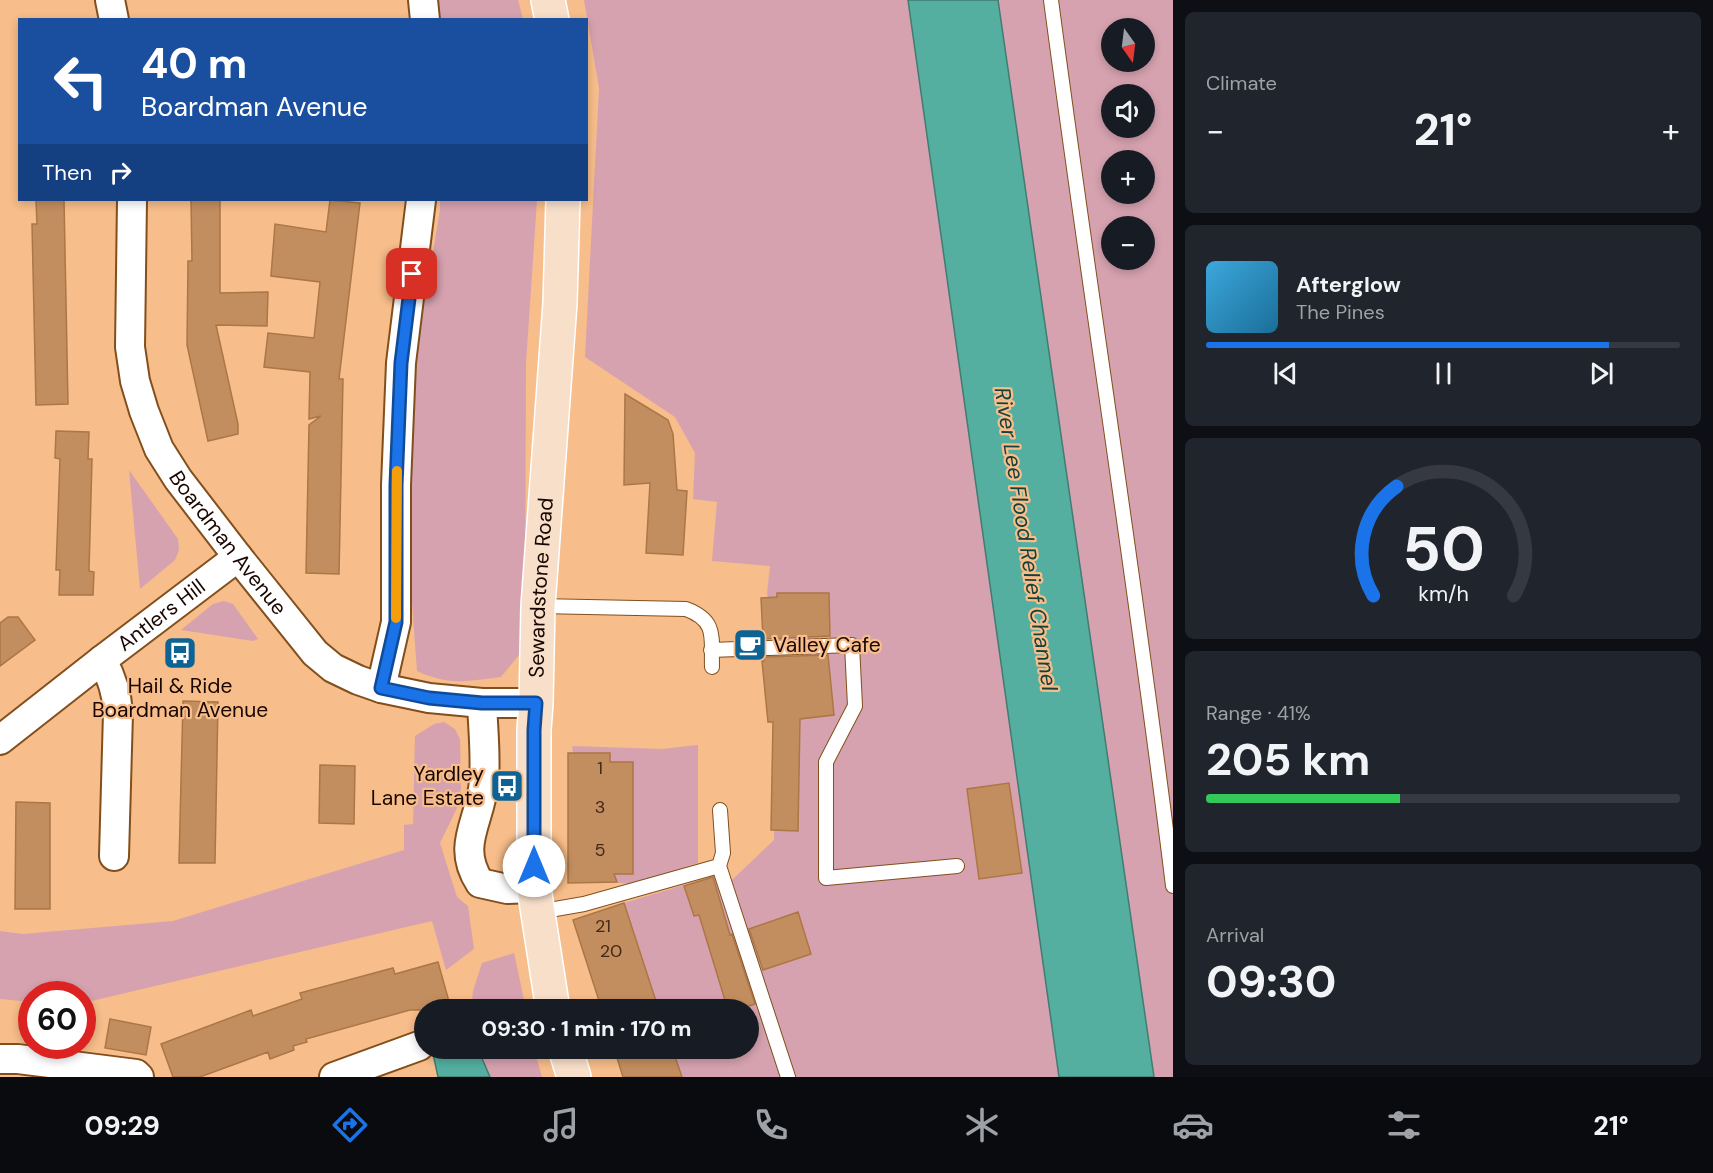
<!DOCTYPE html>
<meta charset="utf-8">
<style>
:root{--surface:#171b24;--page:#20242c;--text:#f1f3f6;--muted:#9ea1a6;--line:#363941;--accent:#1a73e8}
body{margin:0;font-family:"DM Sans",sans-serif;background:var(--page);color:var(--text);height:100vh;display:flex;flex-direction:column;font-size:22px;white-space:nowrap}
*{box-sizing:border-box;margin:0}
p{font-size:20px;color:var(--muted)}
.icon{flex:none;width:33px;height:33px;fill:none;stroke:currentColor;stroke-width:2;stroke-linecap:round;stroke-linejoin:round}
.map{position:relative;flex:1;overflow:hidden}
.sheet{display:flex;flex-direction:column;gap:12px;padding:12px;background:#0d0f14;width:540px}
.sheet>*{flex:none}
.hud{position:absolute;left:18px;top:18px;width:570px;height:183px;border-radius:0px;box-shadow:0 3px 9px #0003;background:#1a4fa0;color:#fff;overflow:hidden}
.needle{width:39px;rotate:166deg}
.controls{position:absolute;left:1101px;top:18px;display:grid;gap:12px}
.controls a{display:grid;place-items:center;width:54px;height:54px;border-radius:50%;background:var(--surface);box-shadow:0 3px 9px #0003;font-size:30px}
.speed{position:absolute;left:18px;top:981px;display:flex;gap:12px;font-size:30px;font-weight:700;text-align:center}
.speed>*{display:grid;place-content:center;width:78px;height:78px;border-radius:50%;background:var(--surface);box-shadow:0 3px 9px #0003;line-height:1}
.speed .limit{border:9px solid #d22;background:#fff;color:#111}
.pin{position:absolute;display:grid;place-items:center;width:51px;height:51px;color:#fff;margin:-26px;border-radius:12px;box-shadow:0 3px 9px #0006}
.me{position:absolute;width:66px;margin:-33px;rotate:0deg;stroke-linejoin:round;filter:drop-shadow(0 0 4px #0008)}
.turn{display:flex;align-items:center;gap:21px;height:126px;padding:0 24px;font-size:27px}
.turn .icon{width:78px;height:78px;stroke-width:2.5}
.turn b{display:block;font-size:42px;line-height:51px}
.then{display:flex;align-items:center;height:57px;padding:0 24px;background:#0003;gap:12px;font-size:22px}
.big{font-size:45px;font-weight:700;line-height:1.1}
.sheet .tile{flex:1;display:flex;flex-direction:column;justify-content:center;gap:9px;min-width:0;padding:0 21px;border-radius:9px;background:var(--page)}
.sheet .dial{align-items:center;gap:0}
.dial svg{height:156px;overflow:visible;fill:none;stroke:var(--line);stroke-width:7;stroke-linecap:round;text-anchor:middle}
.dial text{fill:var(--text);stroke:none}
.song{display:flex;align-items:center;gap:18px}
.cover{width:72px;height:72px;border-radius:9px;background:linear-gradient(135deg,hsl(200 70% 55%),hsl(200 70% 35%))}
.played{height:6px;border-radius:3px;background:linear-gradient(90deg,var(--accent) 85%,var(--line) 85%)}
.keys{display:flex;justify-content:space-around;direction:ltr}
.heat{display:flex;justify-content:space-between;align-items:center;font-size:33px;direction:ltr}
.charge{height:9px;border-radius:4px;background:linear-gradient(90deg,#34c759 41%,var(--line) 0)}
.trip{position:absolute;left:414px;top:999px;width:345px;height:60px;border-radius:30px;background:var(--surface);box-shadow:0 3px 9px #0003;font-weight:700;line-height:60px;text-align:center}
.tabs{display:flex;height:96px;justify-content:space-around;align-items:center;background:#090b0e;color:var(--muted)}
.tabs .icon{width:42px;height:42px}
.tabs .selected{color:var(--accent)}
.tabs b{font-size:27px;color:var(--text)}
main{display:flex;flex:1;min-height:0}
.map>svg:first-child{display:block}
.green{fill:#d6a2af;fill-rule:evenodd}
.water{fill:#54afa1;stroke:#427c71;stroke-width:1.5}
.building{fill:#c38e5f;stroke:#ac7645;stroke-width:1.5}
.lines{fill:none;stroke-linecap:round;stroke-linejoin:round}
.lane-casing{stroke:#824f1c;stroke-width:16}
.street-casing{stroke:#824f1c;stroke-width:32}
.primary-casing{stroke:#fff;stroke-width:36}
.lane{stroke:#fff;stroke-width:14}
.street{stroke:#fff;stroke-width:28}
.primary{stroke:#f7dfca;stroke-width:33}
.route-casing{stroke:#114b97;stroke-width:15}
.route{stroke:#1a73e8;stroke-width:10}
.slow{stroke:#f59e0b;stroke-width:10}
.labels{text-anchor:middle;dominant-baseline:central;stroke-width:4.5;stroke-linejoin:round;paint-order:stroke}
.number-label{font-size:18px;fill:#442818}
.street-label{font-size:21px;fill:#190600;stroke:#f7bd8a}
.poi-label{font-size:21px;fill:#190600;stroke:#f7bd8a;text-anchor:start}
.water-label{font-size:22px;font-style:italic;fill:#153f39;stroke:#f7bd8a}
</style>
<main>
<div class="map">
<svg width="1173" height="1077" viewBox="0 0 1173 1077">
<rect width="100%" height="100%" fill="#f7bd8a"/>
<path class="green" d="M438,0H518L523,19H438Z
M584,0H908L1059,1077H682L672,1049L748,1048V1010L659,1009L624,903L714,876L732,880L774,840L775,734L798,728L767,593L770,566L712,561L717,502L693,499L695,453L675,417L585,357L599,88Z
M998,0H1173V1077H1154ZM1112,28H1144V62H1112ZM1112,94H1144V128H1112ZM1112,160H1144V194H1112ZM1112,226H1144V260H1112Z
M440,200H537L526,363L525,619L519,655L501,677C468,681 449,686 417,671L405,507L416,354L440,210Z
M129,470L178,539L179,550L175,560L140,589Z
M224,601L233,604L258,639L253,641L181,630L213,604Z
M444,722L455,729L460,739L461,787L458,806L440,843L457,897L468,906L474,949L446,970L432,921L83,1003L82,994H32L31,1002L0,999V931L23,934L173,921L404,850V825L413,824L415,736L434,724Z
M698,745V863L632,884L611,882V874H633L632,762H610L609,753H573L572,746L662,749Z
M514,953L526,1009H471L473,991L482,963Z
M478,1049H534L542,1077H490Z"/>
<path class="water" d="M908,0H998L1154,1077H1059Z
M432,1049H478L490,1077H438Z"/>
<path class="building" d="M36,200H64L68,404L36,405L32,224H37Z
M191,200H220V293L268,292L267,326L216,325L238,424V434L208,441L187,345L188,261H192Z
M330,200L360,203L339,379H343L339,574L306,573L309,425L321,416L309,419L310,372L264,367L268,333L314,338L320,282L271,276L275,224L326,232Z
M625,394L668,420L673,434L677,490L687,491L683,555L646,553L650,483L624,485Z
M56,431L89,432L88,459H92L89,571L94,572L93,595H59L60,570H56L60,459L55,458Z
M777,593H829L830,636L763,639L761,598L777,597Z
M8,617H18L35,640L0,666V623Z
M828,655L834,715L800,719L798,831L771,830L773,722H768L762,661H764V657Z
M183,701L218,702L215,863H179Z
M568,753H610V762H633V874H614L617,882L568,883Z
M320,765L355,766L354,824L319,823Z
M1009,783L1022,873L979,879L967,789Z
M16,802L50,803V909H15Z
M713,877L730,935L732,934L755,1004L736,1010H728L699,915L694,916L684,886Z
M624,903L653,992L659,1010H602L573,920Z
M798,912L811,954L763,970L749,929Z
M438,962L450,1005L434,1010H410L306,1039L307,1042L293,1046L294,1050L270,1059L268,1052L200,1077H173L161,1044L251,1010L253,1016L302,999L300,993L393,968L395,974Z
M110,1019L151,1027L146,1055L105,1048Z
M614,1048H672L682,1077H623Z"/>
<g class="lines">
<defs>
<path id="lane" d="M1051,0C1090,296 1137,590 1173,886
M538,606L686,609C718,621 711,638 712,667
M711,650L852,645L855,706L826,762V878L957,866
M719,866L788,1077
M538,912L584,904L719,866L723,853L720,810"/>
<g id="street">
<path d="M110,0L114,20"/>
<path d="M423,0L425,20"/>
<path id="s1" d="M132,200L130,347L135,381L144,411L159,449L178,479L238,557L315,653L333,668L358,680L381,688L429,698L482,703H536"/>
<path d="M102,660C112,678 117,693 118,713L114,856"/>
<path d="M381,688L396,622V485L401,363L421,200"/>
<path d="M482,703C483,729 486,755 484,781C481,821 455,845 480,883L507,889L534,888"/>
<path id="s2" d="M0,740L102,660L238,557"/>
<path d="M0,1059H18L136,1074L139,1077"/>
<path d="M334,1077L419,1046"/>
</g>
<g id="primary">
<path d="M548,0L552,20"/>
<path id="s3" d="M553,1010L534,888V730L536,703L538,606L560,303L563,200"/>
<path d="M565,1048L574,1077"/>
</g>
</defs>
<use href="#lane" class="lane-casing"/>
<use href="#street" class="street-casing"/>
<use href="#primary" class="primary-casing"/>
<use href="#lane" class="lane"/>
<use href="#street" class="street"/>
<use href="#primary" class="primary"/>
</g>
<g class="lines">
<defs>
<path id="route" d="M412,274L401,363L396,485V622L381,688L429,698L482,703H536L534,730V866"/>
</defs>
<use href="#route" class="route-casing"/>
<use href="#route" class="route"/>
<path class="slow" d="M396,618L397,471"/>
</g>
<defs>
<symbol id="cafe-square" viewBox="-11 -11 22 22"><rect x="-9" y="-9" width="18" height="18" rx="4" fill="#0d6394" stroke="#f7bd8a"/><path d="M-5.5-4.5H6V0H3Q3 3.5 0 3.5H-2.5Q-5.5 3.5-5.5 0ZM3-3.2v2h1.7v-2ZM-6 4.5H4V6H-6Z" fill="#fff"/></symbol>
<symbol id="bus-square" viewBox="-11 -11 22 22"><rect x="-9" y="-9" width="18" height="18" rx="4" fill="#0d6394" stroke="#f7bd8a"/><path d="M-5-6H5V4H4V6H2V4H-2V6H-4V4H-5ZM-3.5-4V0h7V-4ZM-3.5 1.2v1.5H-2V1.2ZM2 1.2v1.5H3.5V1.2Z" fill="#fff"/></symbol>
</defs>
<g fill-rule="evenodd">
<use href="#cafe-square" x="731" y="626" width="38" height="38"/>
<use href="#bus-square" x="161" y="634" width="38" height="38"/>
<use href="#bus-square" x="488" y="767" width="38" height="38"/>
</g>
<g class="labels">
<g class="number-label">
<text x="600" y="768">1</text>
<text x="600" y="807">3</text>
<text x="600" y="850">5</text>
<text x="603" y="926">21</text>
<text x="611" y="951">20</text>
</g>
<g class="street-label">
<text stroke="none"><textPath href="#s1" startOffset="370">Boardman Avenue</textPath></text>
<text stroke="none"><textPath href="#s3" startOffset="424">Sewardstone Road</textPath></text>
<text stroke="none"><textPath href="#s2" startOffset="204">Antlers Hill</textPath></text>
</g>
<g class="poi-label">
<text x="773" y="645">Valley Cafe</text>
<text x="180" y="686" text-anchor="middle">Hail &amp; Ride<tspan x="180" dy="24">Boardman Avenue</tspan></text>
<text x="484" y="774" text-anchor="end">Yardley<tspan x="484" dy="24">Lane Estate</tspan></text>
</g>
<g class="water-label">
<text transform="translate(1026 539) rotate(81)">River Lee Flood Relief Channel</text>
</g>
</g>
</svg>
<div class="controls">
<a><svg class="needle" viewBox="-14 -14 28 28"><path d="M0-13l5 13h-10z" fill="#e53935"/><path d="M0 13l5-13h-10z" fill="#9ea1a6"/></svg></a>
<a><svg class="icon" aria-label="sound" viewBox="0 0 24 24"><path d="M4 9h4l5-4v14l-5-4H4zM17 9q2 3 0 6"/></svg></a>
<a>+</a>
<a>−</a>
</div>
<div class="speed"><div class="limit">60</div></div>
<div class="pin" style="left:412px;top:274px;background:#d93025"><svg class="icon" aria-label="arrive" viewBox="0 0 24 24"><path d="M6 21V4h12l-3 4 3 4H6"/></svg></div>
<svg class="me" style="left:534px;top:866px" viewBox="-20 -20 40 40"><circle r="19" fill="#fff"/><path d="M0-13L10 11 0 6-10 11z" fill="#1a73e8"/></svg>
<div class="trip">09:30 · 1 min · 170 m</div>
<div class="hud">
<div class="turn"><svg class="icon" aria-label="left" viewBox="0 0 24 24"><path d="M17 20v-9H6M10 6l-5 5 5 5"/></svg><div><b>40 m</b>Boardman Avenue</div></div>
<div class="then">Then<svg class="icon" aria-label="right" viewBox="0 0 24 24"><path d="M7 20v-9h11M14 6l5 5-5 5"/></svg></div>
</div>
</div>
<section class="sheet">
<div class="tile"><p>Climate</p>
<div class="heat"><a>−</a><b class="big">21°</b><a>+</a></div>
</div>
<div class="tile">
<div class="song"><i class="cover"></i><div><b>Afterglow</b><p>The Pines</p></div></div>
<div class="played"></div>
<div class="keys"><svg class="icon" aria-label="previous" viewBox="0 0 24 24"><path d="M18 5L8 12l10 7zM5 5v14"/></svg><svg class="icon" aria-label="pause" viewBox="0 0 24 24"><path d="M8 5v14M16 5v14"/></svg><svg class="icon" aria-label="next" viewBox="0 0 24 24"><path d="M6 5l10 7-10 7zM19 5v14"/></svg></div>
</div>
<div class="tile dial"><svg viewBox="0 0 100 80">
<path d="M14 69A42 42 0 1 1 86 69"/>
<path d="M14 69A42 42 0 0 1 26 13" stroke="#1a73e8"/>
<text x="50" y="56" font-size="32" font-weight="700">50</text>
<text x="50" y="72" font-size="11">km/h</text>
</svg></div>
<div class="tile"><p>Range · 41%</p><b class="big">205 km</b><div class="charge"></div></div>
<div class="tile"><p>Arrival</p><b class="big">09:30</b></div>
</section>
</main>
<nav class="tabs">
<b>09:29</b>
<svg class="icon selected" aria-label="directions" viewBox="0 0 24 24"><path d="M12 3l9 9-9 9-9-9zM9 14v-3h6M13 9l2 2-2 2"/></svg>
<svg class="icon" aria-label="music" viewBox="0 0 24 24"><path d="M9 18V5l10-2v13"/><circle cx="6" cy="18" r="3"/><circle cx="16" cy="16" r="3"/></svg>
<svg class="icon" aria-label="phone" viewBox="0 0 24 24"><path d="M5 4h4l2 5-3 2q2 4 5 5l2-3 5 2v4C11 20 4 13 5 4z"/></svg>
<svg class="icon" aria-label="climate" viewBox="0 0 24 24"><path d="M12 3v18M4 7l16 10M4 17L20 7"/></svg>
<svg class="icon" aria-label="car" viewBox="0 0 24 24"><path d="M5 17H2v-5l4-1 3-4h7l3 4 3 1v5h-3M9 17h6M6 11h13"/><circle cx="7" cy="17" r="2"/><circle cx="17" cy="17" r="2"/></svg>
<svg class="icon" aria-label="filters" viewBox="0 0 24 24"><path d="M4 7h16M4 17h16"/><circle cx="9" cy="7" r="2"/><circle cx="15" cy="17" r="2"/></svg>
<b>21°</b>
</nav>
